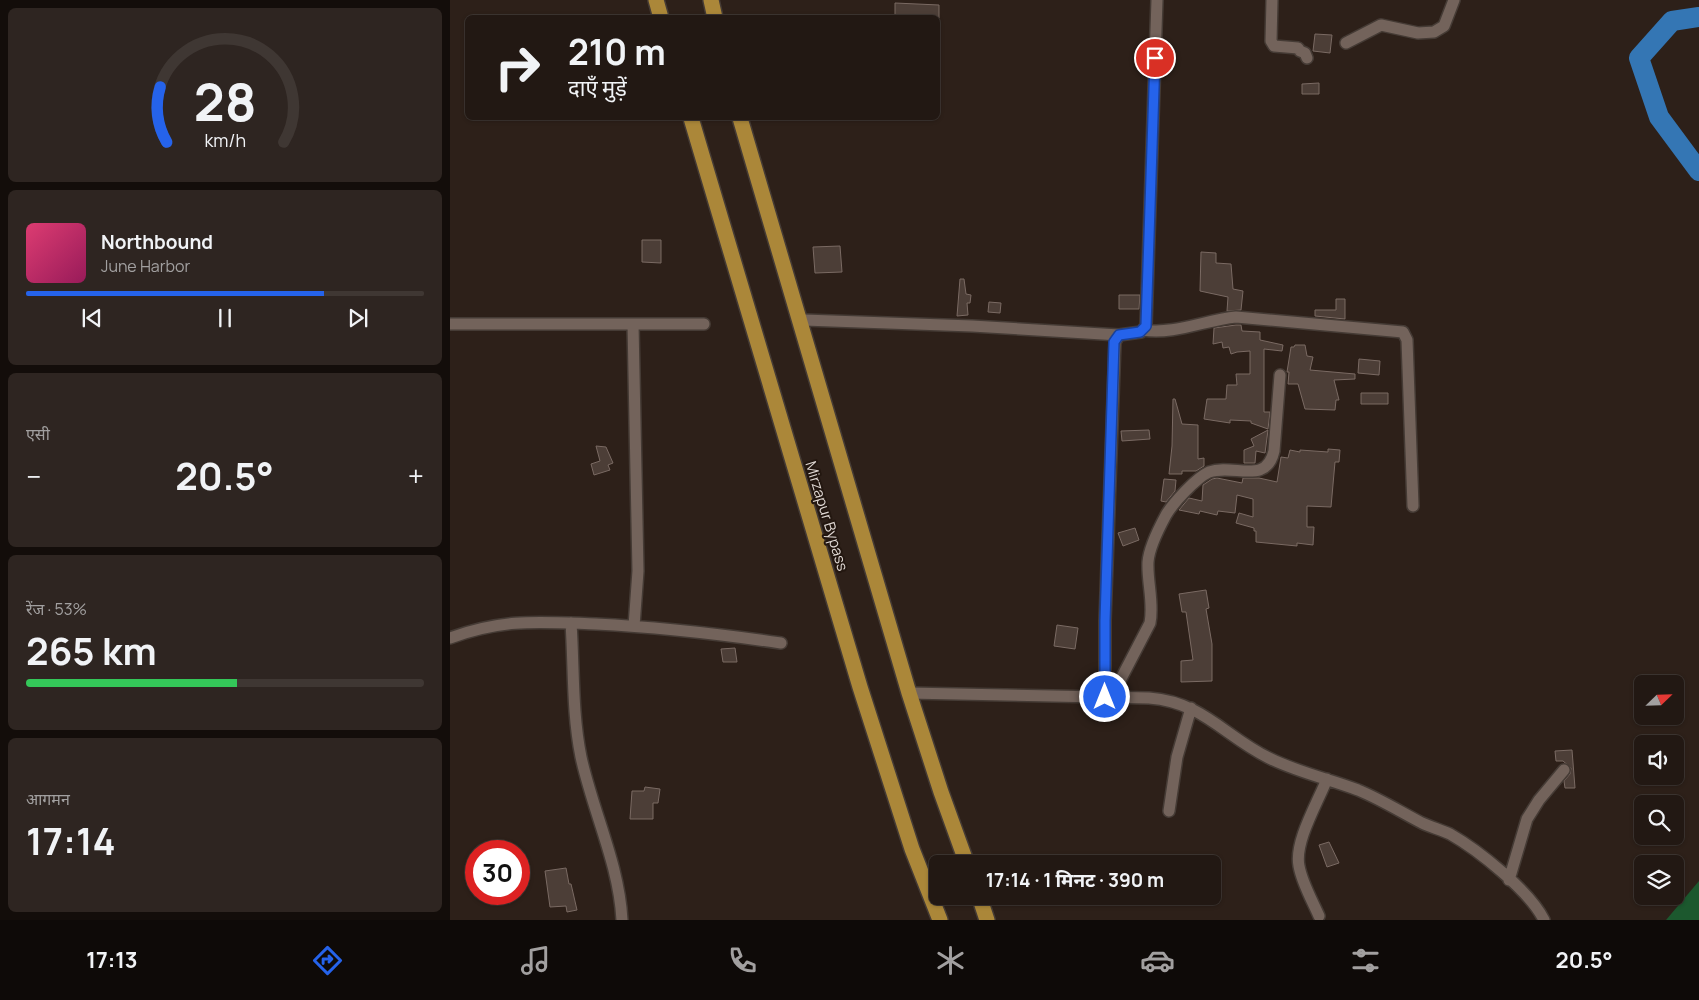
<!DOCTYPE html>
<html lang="hi">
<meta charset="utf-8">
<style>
:root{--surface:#221813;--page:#2e2521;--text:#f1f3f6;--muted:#a2a0a0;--line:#3f3733;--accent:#2563eb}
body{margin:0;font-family:Manrope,"Noto Sans Devanagari",sans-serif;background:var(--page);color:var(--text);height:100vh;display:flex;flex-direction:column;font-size:19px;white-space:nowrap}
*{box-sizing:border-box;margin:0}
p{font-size:16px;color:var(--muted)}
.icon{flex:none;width:28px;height:28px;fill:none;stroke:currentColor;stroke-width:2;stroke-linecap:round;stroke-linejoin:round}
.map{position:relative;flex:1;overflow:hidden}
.side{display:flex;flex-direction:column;gap:8px;padding:8px;background:#130d0a;width:450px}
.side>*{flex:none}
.top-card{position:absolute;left:15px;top:15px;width:475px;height:105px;border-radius:8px;box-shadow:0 1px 4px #0004,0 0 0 1px var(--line);background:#221813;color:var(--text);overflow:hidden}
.needle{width:32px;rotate:67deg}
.buttons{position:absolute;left:1184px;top:675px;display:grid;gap:10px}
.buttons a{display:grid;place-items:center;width:50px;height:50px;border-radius:8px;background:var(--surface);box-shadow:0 1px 4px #0004,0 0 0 1px var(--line);font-size:25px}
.speed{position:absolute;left:15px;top:840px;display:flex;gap:10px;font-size:25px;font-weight:700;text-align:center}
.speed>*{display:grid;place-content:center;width:65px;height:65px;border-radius:50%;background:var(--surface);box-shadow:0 1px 4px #0004,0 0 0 1px var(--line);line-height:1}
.speed .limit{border:8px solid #d22;background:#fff;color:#111}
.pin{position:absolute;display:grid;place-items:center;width:42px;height:42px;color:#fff;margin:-21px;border:2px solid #fff;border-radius:50%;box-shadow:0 1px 5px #0007}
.me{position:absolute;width:55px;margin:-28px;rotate:0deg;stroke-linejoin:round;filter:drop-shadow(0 0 4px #0008)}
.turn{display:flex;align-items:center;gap:18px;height:105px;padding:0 20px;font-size:22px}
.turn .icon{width:65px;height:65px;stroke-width:2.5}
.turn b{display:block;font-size:35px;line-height:42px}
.big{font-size:38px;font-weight:700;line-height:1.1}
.side .card{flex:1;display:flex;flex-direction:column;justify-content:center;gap:8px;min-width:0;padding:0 18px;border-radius:8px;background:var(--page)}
.side .dial{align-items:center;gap:0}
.dial svg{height:130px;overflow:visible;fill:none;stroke:var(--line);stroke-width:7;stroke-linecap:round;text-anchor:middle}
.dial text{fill:var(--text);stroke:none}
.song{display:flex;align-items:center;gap:15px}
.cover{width:60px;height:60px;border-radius:8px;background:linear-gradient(135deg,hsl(340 70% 55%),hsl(330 70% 35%))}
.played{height:5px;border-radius:2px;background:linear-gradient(90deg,var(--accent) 75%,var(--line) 75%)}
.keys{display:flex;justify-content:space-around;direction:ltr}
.heat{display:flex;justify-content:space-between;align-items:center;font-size:28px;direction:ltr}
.charge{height:8px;border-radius:4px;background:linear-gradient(90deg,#34c759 53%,var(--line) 0)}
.trip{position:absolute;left:479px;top:855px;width:292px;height:50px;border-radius:8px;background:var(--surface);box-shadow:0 1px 4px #0004,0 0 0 1px var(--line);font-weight:700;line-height:50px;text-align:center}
.tabs{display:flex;height:80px;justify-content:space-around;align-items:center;background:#0e0a08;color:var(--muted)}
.tabs .icon{width:35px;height:35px}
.tabs .selected{color:var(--accent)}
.tabs b{font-size:22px;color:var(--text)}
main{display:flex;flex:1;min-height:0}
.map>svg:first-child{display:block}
.green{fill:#1c582e}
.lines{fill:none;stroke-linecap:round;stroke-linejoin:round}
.river{stroke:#3476b4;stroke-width:20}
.building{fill:#4c3e37;stroke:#7a6a63}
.minor-casing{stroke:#453b35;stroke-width:14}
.highway-casing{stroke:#453b35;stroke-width:18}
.minor{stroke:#73635b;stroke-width:11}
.highway{stroke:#ab8739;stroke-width:15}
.route-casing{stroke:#184099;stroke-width:12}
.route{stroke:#2563eb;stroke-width:9}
.labels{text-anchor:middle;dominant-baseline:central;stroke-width:4;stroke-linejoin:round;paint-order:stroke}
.street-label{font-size:15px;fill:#dfd7d2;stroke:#231710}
</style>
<main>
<section class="side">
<div class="card dial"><svg viewBox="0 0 100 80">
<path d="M14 69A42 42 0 1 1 86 69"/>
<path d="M14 69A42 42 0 0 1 10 35" stroke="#2563eb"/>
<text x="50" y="56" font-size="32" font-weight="700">28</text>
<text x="50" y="72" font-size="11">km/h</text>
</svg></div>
<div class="card">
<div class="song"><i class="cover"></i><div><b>Northbound</b><p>June Harbor</p></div></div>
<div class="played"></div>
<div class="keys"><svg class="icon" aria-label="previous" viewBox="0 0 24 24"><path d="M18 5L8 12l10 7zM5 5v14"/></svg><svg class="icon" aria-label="pause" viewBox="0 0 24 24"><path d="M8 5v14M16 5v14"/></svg><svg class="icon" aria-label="next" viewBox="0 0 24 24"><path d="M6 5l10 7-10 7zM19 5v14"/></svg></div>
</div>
<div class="card"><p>एसी</p>
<div class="heat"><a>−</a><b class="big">20.5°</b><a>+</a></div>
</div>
<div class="card"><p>रेंज · 53%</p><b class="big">265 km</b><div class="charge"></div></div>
<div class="card"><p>आगमन</p><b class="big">17:14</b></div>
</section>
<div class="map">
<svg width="1249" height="920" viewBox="0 0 1249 920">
<rect width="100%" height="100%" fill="#2d2019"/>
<path class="green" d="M1249,881V920H1216Z"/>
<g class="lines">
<path class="river" d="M1249,17L1222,21L1189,58L1209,117L1249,171"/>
</g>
<path class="building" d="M445,3L489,5V18H445Z
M865,34L882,35L880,53L863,51Z
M713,51H721L722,67L712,68Z
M869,83V94H852V84Z
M192,240H211V263L192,262Z
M390,246L392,272L365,273L363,247Z
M751,252L766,253V263L781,264L783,289L793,291L791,310L777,311L778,297L750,291Z
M510,279H514L516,294L521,295L520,303H517L518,315L507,316Z
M669,295H690L689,309H669Z
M886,299H895V319L865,316V310H886Z
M539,302L551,303L550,313L538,312Z
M786,325H791L792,331L810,332V340L833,345L832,351L814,349V412H820L818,429L801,423V421L780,420V423L754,419L757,399H776L777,385H787L786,374H800V351L787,352L781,354L779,347L773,348L772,342L763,344L764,328Z
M845,345H855L857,356L863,357L860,370L905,374V379L884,380L889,400H886L885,410L855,409L848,384H838L839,372H837L841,347H844Z
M909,359L930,361L929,375L908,373Z
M911,393H938V404H911Z
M723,399H725L732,424L748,425V459L754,458V466L746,471H732V474H719L722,446Z
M699,430L700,439L672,441L671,431Z
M818,430L815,453L806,451L805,463H794V450L804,446L801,439Z
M146,446L156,447L163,463L158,465L160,470L144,475L141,464L150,461Z
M878,449L890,450L889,462H885L881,507L857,506V527H864L863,545L847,543V546L806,542V531H804V528L786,523L789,513L803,517V499L787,495L785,513L768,511L767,515L750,511L749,514L729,510L739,498L752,501L753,485L762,479L767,478L792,483L793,478H809L827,482L831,457L838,458L840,450L850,452V450L878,452Z
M714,479L726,480L725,491L716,502L711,501Z
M685,528L689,540L673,546L668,533Z
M756,590L759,608L756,609L762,644V681L731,682V661L743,660L736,612H732L729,594Z
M607,625L628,628L625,649L604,646Z
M285,648L287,662H273L271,649Z
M1122,750L1125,788H1115L1114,781L1120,774L1121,768L1113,761H1106L1105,751Z
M195,787L210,789L208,803H203V819H180L182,791H194Z
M879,842L889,863L877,867L869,845Z
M116,868L119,884H121L127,910L117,912L116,906L100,907L95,871Z"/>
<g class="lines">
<defs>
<path id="minor" d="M822,0L821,41L824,46L848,48L850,51L855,53L857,58
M896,43L931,25L968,33L984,32L994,26L1004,0
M354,320L522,326L669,335
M0,324H254
M183,324L188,571L184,626
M693,330C724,335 755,320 786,317L953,332L957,340L963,506
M121,623C124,667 122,713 131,757C143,812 169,864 172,920
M0,638C54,618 90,622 146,624C208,627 269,634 331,643
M459,693L699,698C753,702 774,736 819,758C847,772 879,779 908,790C930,799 951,812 972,823C981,827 991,830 1000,834C1028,850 1080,891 1094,920
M655,697V621L665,342L669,335L691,332L696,326L707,0
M661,698L700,623C704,603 697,582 698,562C699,547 709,528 716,515C723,503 746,478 759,472C784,463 816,486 824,451L830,375
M719,811L727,757L741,708
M1059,880L1077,819L1089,800L1114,770
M869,916C862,900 852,883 849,866C844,842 868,802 877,779"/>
<path id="highway" d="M206,0L211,18
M261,0L265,18
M241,118L410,687L462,849L490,920
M290,118L459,693L491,792L517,864
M529,896L537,920"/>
</defs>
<use href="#minor" class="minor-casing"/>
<use href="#highway" class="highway-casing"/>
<use href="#minor" class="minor"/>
<use href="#highway" class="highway"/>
</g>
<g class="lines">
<defs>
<path id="route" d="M655,697V621L664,342L669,335L690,332L696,326L705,58"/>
</defs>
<use href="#route" class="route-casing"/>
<use href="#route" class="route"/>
</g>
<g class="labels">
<g class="street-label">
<text transform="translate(377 516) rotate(73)">Mirzapur Bypass</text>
</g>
</g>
</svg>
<div class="buttons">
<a><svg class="needle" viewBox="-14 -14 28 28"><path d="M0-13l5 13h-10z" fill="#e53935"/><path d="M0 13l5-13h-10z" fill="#a2a0a0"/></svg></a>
<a><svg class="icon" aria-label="sound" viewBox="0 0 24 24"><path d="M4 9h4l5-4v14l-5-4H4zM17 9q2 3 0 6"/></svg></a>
<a><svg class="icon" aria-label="search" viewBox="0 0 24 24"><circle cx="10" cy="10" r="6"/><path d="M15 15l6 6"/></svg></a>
<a><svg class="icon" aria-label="layers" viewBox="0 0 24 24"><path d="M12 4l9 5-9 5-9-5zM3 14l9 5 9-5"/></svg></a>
</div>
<div class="speed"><div class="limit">30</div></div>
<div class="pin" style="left:705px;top:58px;background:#d93025"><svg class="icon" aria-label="arrive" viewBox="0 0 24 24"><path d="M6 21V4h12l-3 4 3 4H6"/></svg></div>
<svg class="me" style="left:655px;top:697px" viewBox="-20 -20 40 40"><circle r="17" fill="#2563eb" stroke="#fff" stroke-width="3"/><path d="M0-11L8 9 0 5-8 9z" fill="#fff"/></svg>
<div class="trip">17:14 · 1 मिनट · 390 m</div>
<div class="top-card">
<div class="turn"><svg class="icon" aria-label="right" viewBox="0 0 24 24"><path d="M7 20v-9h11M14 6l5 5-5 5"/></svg><div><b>210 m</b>दाएँ मुड़ें</div></div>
</div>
</div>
</main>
<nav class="tabs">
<b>17:13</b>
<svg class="icon selected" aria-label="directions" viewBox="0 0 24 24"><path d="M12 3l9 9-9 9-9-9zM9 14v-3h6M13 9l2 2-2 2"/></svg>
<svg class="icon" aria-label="music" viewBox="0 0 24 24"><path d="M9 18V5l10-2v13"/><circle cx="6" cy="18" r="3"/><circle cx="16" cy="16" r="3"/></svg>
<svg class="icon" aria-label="phone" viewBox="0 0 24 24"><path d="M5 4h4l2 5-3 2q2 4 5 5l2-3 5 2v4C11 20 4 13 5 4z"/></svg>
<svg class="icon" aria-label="climate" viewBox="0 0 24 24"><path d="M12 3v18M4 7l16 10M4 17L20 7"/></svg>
<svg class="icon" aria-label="car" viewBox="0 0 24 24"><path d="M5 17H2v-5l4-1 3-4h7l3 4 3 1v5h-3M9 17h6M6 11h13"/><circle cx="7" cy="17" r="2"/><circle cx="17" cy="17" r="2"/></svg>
<svg class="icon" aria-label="filters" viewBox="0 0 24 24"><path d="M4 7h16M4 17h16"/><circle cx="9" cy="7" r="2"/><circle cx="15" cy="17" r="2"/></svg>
<b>20.5°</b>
</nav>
